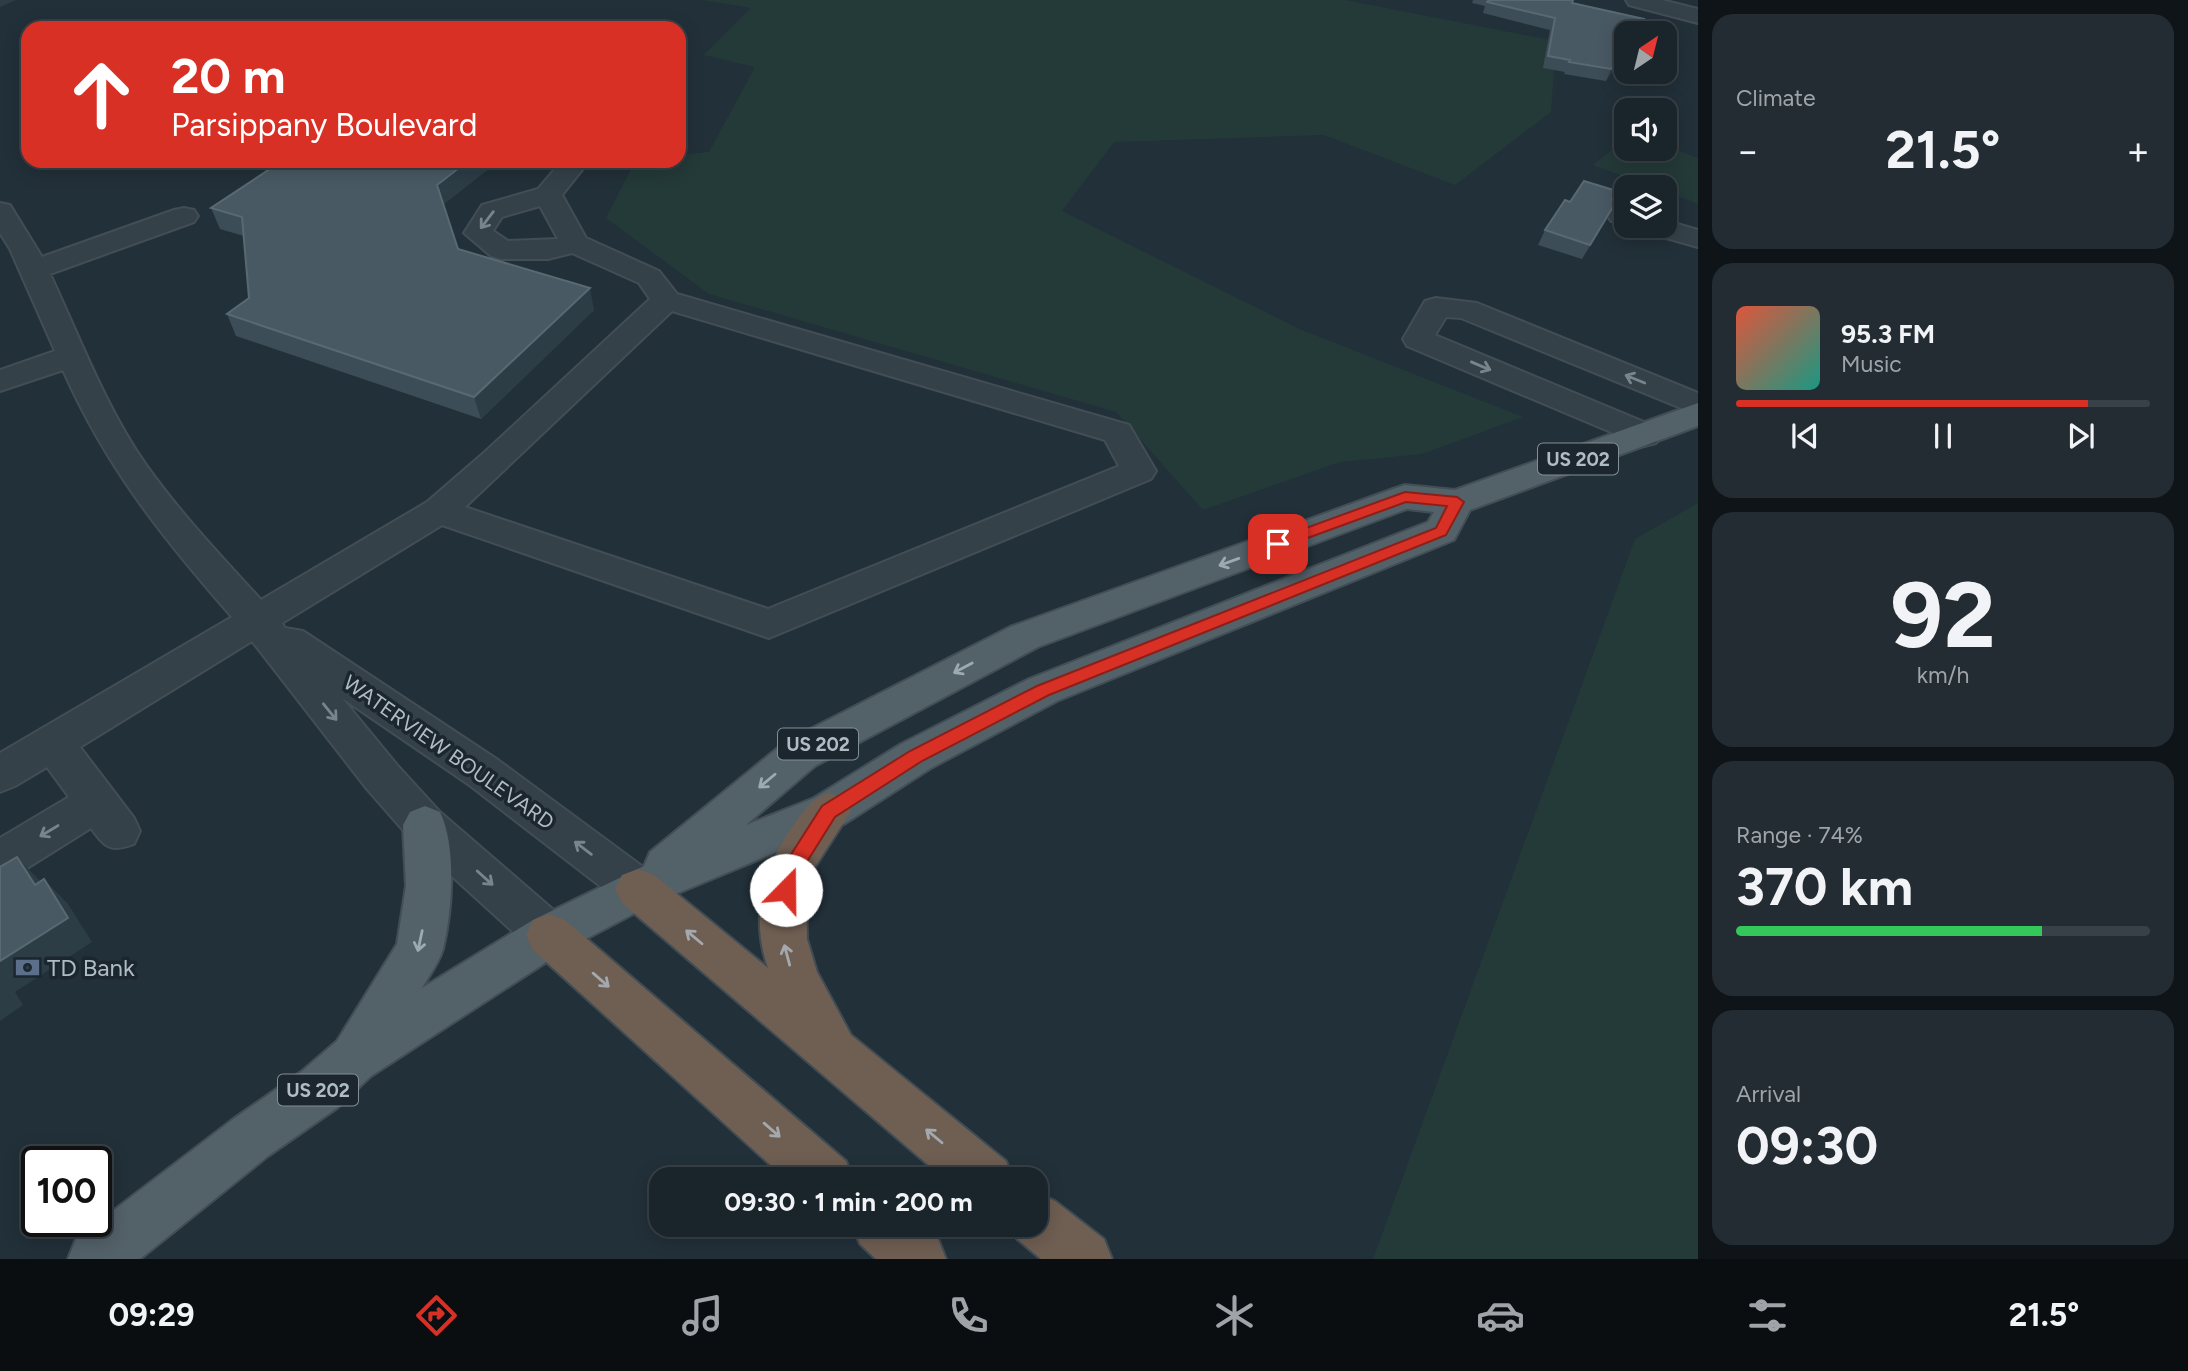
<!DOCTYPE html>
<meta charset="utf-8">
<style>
:root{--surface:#1a242b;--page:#232c33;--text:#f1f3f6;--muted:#9fa4a9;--line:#384147;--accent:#d93025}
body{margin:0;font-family:Figtree,sans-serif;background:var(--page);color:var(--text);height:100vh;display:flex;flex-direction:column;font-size:26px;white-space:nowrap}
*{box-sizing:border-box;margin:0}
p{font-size:23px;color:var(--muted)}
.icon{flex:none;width:38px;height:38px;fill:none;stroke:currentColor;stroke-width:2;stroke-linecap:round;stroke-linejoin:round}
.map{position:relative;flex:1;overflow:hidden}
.drawer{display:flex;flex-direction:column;gap:14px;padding:14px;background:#0e1418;width:490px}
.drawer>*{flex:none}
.hud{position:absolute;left:21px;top:21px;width:665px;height:147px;border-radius:21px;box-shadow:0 4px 18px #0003,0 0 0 2px var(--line);background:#d93025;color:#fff;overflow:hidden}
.needle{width:46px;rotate:35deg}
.controls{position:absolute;left:1614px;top:21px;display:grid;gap:14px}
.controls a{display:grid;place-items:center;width:63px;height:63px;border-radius:14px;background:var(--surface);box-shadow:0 4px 18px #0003,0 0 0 2px var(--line);font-size:35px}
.speed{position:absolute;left:21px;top:1146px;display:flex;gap:14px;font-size:35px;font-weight:700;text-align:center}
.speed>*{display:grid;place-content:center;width:91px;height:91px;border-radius:50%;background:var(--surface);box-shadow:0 4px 18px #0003,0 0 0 2px var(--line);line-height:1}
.speed .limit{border:4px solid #111;border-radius:10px;background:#fff;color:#111}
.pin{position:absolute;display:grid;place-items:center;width:60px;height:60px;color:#fff;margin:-30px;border-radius:14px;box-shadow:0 4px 10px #0006}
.me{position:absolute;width:77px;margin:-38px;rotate:22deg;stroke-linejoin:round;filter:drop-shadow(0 0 5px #0008)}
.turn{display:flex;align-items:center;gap:24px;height:147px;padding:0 35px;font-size:32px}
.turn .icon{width:91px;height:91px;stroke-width:2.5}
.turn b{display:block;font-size:49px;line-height:60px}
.big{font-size:52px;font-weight:700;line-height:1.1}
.drawer .card{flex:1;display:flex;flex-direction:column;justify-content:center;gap:10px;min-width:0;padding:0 24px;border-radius:21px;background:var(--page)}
.drawer .dial{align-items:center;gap:0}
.dial b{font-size:91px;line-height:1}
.song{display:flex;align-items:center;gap:21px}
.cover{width:84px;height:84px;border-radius:10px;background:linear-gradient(135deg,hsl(10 70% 55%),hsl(170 70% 35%))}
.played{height:7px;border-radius:4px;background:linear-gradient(90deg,var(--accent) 85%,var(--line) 85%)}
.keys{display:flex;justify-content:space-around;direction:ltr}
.heat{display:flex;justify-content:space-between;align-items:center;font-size:38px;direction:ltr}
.charge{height:10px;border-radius:5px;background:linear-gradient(90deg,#34c759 74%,var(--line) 0)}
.trip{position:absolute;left:649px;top:1167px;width:399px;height:70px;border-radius:21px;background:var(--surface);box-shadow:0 4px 18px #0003,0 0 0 2px var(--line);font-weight:700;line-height:70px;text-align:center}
.menu{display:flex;height:112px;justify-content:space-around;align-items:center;background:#0a0e11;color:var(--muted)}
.menu .icon{width:49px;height:49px}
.menu .on{color:var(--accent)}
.menu b{font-size:32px;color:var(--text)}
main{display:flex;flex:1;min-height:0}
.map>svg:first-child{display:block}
.green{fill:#243a38}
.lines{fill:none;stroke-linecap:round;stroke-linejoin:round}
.minor-casing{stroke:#424d55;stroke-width:4}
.major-casing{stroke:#424d55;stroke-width:4}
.highway-casing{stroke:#404c54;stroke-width:4}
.minor{fill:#354149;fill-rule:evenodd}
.major{fill:#536169;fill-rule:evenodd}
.highway{fill:#6f5e52;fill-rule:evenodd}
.wall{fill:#3d4d57}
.shaded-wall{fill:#2d3d46}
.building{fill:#495963;stroke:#596972;stroke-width:2}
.oneway{stroke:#79858d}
.oneway2{stroke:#9daab3}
.oneway3{stroke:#a3a9ae}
.route{fill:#d93025;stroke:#8d1f18;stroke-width:2}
.labels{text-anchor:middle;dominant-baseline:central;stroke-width:7;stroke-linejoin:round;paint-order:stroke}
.shield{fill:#1b262e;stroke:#838f98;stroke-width:2}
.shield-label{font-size:19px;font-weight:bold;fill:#b0bcc5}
.street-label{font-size:21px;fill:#b0bcc5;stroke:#1b262e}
.near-poi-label{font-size:24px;fill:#b0bcc5;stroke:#1b262e;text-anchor:start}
</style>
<main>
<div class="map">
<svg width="1698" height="1259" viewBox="0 0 1698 1259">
<rect width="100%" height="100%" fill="#223039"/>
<path class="green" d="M702,0H1345L1556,41L1551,112L1455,185L1324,135L1114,142L1062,211L1297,328L1523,417L1422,454L1340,462L1203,510L1116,412L709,294L606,218L635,161H679V155L709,152L755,67L704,55L751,8Z
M1626,139V149H1664V145L1698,158V204L1664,191V187H1653L1593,165Z
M1698,503V1259H1373L1635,539Z"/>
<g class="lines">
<defs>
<path id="minor" d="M1626,0H1662L1698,9V23L1629,5Z
M562,161H589L562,195L586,238L659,271L677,294L1129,425L1156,471L1151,479L769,638L442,525L282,623L285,628L303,631L498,760L654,875L661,889L654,903L638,909L622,903L468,784L342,698L397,765L440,812L565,920L572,935L565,950L549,956L533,950L410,838L367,789L252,641L80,747L134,818L140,831L134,844C110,853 105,847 91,828L16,875L0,881V838L69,797L47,767L15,786L0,792V753L232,617C162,537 106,467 63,370L0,391V370L55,351L10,249L0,233V203L10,205L42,257L174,210L184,208L194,210L198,216L194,222L50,274C80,338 105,406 146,465C180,513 221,556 261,600L427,502L486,451L650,299L639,283L572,253L548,259H501L491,256L464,233L482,205L538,189ZM540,206L558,239L508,241L493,231L502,217ZM672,311L1105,440L1119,466L768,609L465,507Z
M1621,207L1626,208V224L1611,221L1607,215L1611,209Z
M1664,220L1698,230V247L1645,232L1641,226H1664Z
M1436,298L1477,303L1698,393V415L1461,318L1446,317L1435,335L1656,427L1661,435L1656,443L1644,446L1407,346L1403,339L1425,301Z"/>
<path id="major" d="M1698,403V426L1470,510L1454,540L1057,701L931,768L844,824L654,903L565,950L371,1076L337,1108L268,1156L140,1259H68L76,1239L232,1120L301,1072L337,1041L397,944L406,886L403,825L410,812L425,806L440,812C457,847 452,911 443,949C439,963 429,976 422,988L533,920L644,866L650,852L785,742L1010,627L1393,489L1405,485L1455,490ZM1407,509L1434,512L1428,522L1029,679L901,744L814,798L746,825L815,766L1038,647Z"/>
<path id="highway" d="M829,793L844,798L851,811L813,870L806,897L807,939L817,972L851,1035L1006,1161L1013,1180H946L622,903L615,889L622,875L638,869L654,875L768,968C750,917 763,867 794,824C806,808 810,799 829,793Z
M549,914L565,920L846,1161L853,1180H787L533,950L526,935L533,920Z
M1036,1193L1055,1201L1104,1239L1112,1259H1041L1017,1239L1011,1225H1036Z
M852,1225H921L938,1239L946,1259H876L860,1244Z"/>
</defs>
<use href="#minor" class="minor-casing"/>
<use href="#major" class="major-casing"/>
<use href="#highway" class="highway-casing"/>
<use href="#minor" class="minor"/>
<use href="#major" class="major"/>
<use href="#highway" class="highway"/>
</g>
<path class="wall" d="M1473,0H1573L1572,3L1644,19L1637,33H1626V50L1606,81L1564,74L1565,72L1543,68L1550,30L1483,13L1485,6L1472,3Z
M1620,192L1607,219L1582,259L1538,245L1545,230L1570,202Z
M444,205L458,249L594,310L481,419L236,336L227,314L249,298L244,236L220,229L211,208Z"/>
<path class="shaded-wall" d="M0,0H16L0,7Z
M1626,47V50L1606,81L1611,69Z
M468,161H499L443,205L437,185Z
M1620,192L1613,206L1612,199Z
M1614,205L1607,219L1582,259L1590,245Z
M590,288L594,310L481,419L474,397Z
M17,857L41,882L35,885Z
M44,879L68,904L92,942L15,992L23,1005L0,1021V961Z"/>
<path class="building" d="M1489,0H1573L1572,3L1644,19L1635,33H1626V47L1611,69L1569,62L1570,60L1548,56L1555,18L1487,2Z
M282,161H468L437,185L458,249L590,288L474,397L227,314L249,298L242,217L211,208Z
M1584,181L1620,192L1612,199L1614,205L1590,245L1545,230L1565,200L1570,202Z
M17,857L35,885L44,879L68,918L0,961V867Z"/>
<defs><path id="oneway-shaft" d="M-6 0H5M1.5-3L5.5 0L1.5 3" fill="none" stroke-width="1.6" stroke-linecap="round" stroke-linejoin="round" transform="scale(1.75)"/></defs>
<g class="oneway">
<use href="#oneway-shaft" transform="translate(487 220) rotate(127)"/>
<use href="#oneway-shaft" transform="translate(1481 366) rotate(23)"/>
<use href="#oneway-shaft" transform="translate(1635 379) rotate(-158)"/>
<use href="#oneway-shaft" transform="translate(330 712) rotate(51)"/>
<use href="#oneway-shaft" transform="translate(49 831) rotate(149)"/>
<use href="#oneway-shaft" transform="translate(583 848) rotate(-143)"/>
<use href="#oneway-shaft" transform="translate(485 878) rotate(42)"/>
</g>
<g class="oneway2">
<use href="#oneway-shaft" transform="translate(1229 562) rotate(160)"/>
<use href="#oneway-shaft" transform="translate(963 668) rotate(152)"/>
<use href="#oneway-shaft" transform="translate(767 781) rotate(140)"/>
<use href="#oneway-shaft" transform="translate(420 941) rotate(102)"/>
</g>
<g class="oneway3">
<use href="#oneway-shaft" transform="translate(694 937) rotate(-140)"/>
<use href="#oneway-shaft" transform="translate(787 955) rotate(-105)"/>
<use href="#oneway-shaft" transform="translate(601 980) rotate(41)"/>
<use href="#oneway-shaft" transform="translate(772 1130) rotate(41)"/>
<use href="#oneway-shaft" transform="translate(934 1136) rotate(-140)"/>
</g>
<path class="route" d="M1405,492L1457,497L1464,502L1446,535L1049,695L922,761L835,817L798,876L792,896L786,898L779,896L776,890L783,867L822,806L910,751L1037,686L1436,528L1447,506L1406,502L1283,547L1278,549L1271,544L1273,540Z"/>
<defs>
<symbol id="bank-bare" viewBox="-9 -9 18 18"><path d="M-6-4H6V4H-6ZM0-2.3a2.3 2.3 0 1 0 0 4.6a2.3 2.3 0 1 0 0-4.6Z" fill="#5c6f8a" stroke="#1b262e" stroke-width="2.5" paint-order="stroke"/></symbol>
</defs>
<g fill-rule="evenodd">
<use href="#bank-bare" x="10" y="950" width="35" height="35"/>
</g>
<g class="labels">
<g class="shield">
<rect x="1538" y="443.5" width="80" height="31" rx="5"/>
<rect x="778" y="728.5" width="80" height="31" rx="5"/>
<rect x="278" y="1074.5" width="80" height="31" rx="5"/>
</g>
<g class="shield-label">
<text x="1578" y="459">US 202</text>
<text x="818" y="744">US 202</text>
<text x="318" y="1090">US 202</text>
</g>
<g class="street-label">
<text transform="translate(449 752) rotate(35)">WATERVIEW BOULEVARD</text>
</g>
<g class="near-poi-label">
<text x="47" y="967">TD Bank</text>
</g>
</g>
</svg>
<div class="controls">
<a><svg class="needle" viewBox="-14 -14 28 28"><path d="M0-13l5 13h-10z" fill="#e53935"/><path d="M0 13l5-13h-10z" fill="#9fa4a9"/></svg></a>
<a><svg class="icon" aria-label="sound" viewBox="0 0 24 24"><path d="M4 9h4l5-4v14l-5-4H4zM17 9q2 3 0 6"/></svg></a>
<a><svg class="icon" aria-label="layers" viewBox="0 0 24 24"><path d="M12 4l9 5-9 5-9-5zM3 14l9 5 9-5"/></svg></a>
</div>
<div class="speed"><div class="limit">100</div></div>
<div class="pin" style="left:1278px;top:544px;background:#d93025"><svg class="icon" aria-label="arrive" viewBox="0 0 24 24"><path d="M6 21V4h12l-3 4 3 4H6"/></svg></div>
<svg class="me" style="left:786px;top:890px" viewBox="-20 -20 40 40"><circle r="19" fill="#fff"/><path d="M0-13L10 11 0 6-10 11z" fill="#d93025"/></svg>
<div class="trip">09:30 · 1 min · 200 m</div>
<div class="hud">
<div class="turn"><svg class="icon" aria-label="ahead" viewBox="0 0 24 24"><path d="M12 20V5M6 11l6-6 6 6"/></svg><div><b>20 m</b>Parsippany Boulevard</div></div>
</div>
</div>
<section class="drawer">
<div class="card"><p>Climate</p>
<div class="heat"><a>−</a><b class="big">21.5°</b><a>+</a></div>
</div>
<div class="card">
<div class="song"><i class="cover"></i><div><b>95.3 FM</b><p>Music</p></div></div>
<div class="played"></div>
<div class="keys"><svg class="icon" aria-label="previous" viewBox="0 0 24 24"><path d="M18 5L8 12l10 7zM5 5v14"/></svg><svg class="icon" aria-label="pause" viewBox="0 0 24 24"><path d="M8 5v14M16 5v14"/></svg><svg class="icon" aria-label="next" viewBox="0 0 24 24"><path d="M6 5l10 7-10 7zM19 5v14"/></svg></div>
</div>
<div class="card dial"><b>92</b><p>km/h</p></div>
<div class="card"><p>Range · 74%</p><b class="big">370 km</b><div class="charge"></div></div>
<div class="card"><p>Arrival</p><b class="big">09:30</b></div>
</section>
</main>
<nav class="menu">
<b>09:29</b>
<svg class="icon on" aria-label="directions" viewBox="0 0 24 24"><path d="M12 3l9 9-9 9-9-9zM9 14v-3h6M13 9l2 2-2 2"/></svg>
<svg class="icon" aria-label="music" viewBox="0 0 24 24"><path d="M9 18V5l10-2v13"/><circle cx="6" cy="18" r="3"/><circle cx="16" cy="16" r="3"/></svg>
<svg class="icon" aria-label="phone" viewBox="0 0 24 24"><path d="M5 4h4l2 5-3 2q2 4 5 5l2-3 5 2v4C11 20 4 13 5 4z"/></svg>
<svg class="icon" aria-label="climate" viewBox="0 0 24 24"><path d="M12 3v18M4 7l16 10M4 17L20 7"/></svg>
<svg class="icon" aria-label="car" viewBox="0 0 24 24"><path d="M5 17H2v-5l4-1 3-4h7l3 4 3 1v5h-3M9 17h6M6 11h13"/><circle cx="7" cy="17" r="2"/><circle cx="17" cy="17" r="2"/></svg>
<svg class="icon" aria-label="filters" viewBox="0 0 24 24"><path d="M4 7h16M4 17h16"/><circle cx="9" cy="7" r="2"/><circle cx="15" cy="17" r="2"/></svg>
<b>21.5°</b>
</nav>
